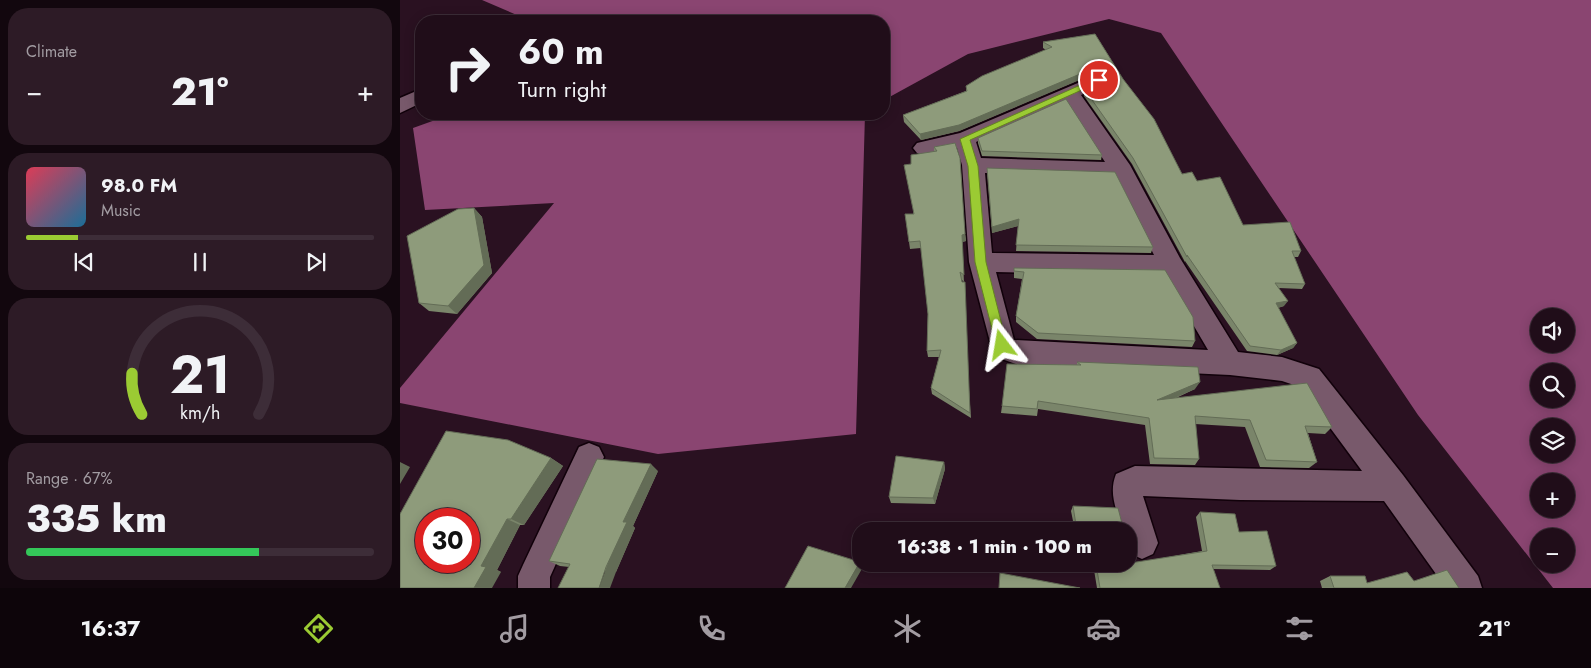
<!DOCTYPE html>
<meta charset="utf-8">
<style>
:root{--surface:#200d19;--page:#2d1b26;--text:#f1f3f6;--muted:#a29ca2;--line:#3d2d38;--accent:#9bcb33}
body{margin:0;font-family:Jost,sans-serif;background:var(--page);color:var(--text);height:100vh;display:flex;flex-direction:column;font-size:19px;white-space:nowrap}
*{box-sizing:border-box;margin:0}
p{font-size:16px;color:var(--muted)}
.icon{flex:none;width:28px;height:28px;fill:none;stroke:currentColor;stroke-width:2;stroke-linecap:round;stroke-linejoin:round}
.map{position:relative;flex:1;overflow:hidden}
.side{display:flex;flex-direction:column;gap:8px;padding:8px;background:#12070e;width:400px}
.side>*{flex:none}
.hud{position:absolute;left:15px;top:15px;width:475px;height:105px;border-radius:20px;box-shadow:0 2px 12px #0003,0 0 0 1px var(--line);background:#200d19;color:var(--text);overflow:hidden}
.tools{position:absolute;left:1130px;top:308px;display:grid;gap:10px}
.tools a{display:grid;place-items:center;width:45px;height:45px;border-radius:50%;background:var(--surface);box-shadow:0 2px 12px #0003,0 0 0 1px var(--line);font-size:25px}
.speed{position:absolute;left:15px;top:508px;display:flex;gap:10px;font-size:25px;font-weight:700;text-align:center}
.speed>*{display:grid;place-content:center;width:65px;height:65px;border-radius:50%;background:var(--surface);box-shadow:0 2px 12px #0003,0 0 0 1px var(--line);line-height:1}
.speed .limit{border:8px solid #d22;background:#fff;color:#111}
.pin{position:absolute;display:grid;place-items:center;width:42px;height:42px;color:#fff;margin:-21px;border:2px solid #fff;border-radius:50%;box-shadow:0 1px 5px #0007}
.me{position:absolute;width:55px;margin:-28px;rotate:346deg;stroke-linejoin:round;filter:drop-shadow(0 0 4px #0008)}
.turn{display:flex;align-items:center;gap:18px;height:105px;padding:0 20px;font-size:22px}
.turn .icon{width:65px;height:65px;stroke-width:2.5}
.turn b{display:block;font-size:35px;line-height:42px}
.big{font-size:38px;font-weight:800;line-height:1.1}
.side .widget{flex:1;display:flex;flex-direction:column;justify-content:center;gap:8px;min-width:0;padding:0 18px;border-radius:20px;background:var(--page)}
.side .dial{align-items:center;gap:0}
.dial svg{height:130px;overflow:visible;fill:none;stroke:var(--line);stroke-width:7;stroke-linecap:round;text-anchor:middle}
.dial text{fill:var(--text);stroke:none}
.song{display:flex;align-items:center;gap:15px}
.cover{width:60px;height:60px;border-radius:8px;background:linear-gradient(135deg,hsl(350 70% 55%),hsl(200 70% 35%))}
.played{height:5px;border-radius:2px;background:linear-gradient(90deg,var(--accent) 15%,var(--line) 15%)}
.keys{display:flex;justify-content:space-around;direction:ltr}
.heat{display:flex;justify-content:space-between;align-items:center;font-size:28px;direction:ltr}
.charge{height:8px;border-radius:4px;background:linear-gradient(90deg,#34c759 67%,var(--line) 0)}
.trip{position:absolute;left:452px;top:522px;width:285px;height:50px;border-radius:20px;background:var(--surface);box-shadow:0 2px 12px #0003,0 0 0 1px var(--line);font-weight:800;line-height:50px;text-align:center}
.menu{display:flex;height:80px;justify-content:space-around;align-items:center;background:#0d050a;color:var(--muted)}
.menu .icon{width:35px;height:35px}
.menu .selected{color:var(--accent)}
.menu b{font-size:22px;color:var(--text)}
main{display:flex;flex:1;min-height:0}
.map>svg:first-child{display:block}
.water{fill:#8a4571;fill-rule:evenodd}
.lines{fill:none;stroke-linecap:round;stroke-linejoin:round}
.street-casing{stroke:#11010a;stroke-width:3}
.street{fill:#78596b;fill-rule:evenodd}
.wall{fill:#7a856a}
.shaded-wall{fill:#636c56}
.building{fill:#8e9b7b;stroke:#636c56;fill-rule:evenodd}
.route{fill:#9bcb33;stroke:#658421}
</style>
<main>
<section class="side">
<div class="widget"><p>Climate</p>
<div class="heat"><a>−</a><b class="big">21°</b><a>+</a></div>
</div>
<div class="widget">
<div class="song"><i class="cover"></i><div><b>98.0 FM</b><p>Music</p></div></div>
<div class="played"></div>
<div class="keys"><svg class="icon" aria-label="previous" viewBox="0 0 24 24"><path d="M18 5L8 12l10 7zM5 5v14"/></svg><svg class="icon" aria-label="pause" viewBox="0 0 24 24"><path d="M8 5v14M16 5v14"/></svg><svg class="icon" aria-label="next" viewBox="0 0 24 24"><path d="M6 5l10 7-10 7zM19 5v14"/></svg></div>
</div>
<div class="widget dial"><svg viewBox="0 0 100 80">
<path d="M14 69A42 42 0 1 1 86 69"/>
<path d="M14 69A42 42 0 0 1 8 44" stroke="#9bcb33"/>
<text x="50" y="56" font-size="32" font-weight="700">21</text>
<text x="50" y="72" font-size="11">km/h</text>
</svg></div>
<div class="widget"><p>Range · 67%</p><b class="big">335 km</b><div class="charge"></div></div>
</section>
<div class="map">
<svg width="1191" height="588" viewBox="0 0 1191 588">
<rect width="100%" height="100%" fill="#2a1121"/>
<path class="water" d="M82,0H1191V588H1153L1018,415L761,33L709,19L568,54L484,100V21H131ZM1139,316H1166V344H1139ZM1139,371H1166V399H1139ZM1139,426H1166V454H1139ZM1139,481H1166V509H1139ZM1139,536H1166V564H1139Z
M52,114H465L456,434L258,454L0,403V388L154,203L25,210L13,128Z"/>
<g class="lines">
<defs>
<path id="street" d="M699,74L706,76L709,80L706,84L681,95L730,165L780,258L838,352L882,357L919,369L1003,475L1078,576L1082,588H1046L984,501L840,500L743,496L758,543L753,554L742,559L731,554L729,531H723C717,511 708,494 716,474L735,466L962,471L900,387L882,381L830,375L619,365L596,357L593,353L569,262L562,165L557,148L524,155L517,153L513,148L517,143L560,133ZM666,102L705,162L581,158L576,142ZM585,173L715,177L754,255L592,253ZM596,272L764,275L808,350L614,340Z
M21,89V103L0,113V98Z
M189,443L199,447L204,457L150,577V588H118V576L123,565L179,447Z"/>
</defs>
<use href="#street" class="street-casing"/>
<use href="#street" class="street"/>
</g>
<path class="wall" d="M695,34L782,174L797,181L843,225L901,251L898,257H894L905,284L902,289L879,288L884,306L878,308L897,343L893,348L877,355L847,351L785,261V262L732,164L684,96L685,90L709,79V78L707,74L698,72L559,131L521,140L504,122L503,115L566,91V86L646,50L643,48V42Z
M578,138L702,155L701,160L582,156L578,143Z
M555,143L566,241L562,242L564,282L561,279L571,418L532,394L531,388L539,357H528L527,351L528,314L521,248L510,249L505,214H513L534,151V147Z
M587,168L753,247L751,253L616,251L618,226L592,233Z
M74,208L82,217L92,273L57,314L29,311L19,303Z
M614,268L795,341L792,347L637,339L616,322V316L622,279L614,278Z
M677,362L795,389L776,398L932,427L925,434L908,433L917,462L909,468L860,467L845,427L795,424L799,459L795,465L750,464L745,425L638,409L637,416L601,413L602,406L677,365Z
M151,458L163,466L124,525H120L97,570L101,572L0,588Z
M544,462L545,469L535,504L491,503L489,497Z
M258,471L233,526L235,528L216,572L160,566L149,561Z
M673,506L724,531H675L671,511Z
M800,512L839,532L876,566L870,570L813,569L820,588H697L693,564H729L802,551L796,517Z
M930,576L967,583L1014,581L1059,588H922L920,581Z"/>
<path class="shaded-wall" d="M699,66L698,72L559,131L521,140L520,134Z
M74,208L82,217L92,273L57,314L48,306Z
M619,219L618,226L592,233V227Z
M565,234L566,241L562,242L564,282L562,235Z
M888,301L884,306L873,309L876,303Z
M897,343L893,348L877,355L881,350Z
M800,382L795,389L754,407L757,400Z
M151,458L163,466L124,525L111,519Z
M0,462L10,467L0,484Z
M544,462L545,469L535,504L533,498Z
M251,464L258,471L233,526L235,528L216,572L210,588H199L223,522Z
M107,519L120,525L97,570L101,572L92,588H74L81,566Z
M460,562L463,567L451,588H445Z"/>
<path class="building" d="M695,34L723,79L754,119L782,174L792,172L797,181L820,177L843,225L890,222L901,251H892L905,284L875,283L888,301L876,303L897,343L881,350L850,346L787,255V257L733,158L685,90L709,79L712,74L708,68L699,66L559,125L520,134L503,115L567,91L566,86L582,76L652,47L643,42Z
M666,99L702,155L582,151L578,138Z
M555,143L560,158L565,234L562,235L564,275L560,272L562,282H565L570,413L531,388L541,350L527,351L528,314L520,241L509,242L505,214H514L504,165L511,164V155L537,151L534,147Z
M587,168L715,172L753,247L616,245L619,219L592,227Z
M74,208L84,265L48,306L19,303L7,236L58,209Z
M614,268L765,270L793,317L795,341L638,333L616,316L624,272L614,271Z
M677,362L798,367L800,382L757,400L907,383L932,427L905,426L917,462L866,460L850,420L795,416L799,459L754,458L749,418L638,401L637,409L602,406L607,364L681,365Z
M46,431L108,440L151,458L111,519H107L81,566L86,567L74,588H0V514ZM26,519H69V561H26Z
M496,456L544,462L533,498L489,497Z
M197,459L251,464L223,522H227L206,567L199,588H158L170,564L149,561Z
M673,506L718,508L724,531H677Z
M800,512L835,514L839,532L867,531L876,566L812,565L820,588H700L696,564H729V557L730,563L807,551Z
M408,546L460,562L445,588H385Z
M1047,570L1059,588H934L930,576H965L967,583L1007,572L1014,581Z
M600,573L680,588H599Z"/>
<path class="route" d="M696,78L704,80L570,140L578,166L586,262L607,345L602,350L596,345L575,262L568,166L560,139Z"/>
</svg>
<div class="tools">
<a><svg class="icon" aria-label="sound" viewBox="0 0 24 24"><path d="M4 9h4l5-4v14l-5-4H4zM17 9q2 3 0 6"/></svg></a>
<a><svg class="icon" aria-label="search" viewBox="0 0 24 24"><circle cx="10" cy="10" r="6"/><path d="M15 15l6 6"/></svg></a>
<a><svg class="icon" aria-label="layers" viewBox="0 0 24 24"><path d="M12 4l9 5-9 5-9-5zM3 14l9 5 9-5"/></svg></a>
<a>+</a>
<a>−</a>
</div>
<div class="speed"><div class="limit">30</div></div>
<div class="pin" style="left:699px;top:80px;background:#d93025"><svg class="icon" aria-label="arrive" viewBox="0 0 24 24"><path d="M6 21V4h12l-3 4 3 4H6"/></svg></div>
<svg class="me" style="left:602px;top:345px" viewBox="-20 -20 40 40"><path d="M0-17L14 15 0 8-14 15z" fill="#9bcb33" stroke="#fff" stroke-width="4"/></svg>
<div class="trip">16:38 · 1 min · 100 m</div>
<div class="hud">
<div class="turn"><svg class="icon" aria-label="right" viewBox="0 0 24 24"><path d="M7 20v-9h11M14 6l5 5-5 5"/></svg><div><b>60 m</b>Turn right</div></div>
</div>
</div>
</main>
<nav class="menu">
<b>16:37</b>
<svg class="icon selected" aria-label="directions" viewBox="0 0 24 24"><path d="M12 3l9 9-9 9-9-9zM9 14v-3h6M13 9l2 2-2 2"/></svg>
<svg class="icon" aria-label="music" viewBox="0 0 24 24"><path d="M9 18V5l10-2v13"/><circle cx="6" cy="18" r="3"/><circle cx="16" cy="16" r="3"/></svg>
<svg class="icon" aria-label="phone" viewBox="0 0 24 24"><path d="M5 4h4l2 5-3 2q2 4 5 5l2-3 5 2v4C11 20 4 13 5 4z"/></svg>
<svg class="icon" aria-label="climate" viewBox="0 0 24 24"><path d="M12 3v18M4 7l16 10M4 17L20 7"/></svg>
<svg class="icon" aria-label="car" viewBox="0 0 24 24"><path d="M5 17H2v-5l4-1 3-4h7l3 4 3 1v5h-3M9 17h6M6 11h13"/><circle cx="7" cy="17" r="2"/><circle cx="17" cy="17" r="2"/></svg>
<svg class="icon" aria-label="filters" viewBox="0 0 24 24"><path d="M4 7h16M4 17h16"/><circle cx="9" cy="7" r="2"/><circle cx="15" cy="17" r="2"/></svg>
<b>21°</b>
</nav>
